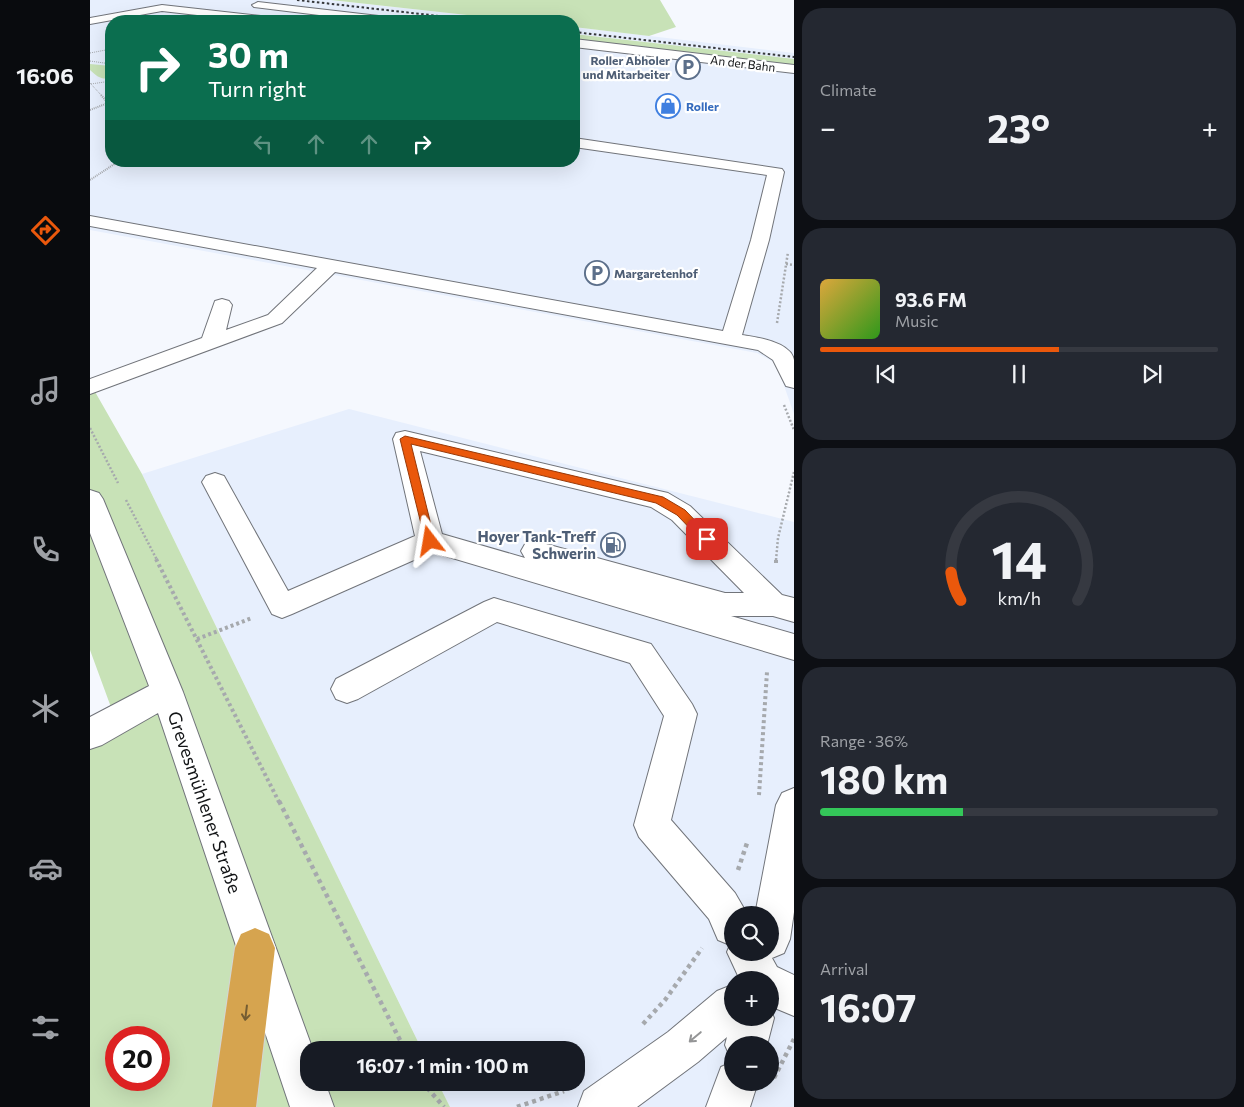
<!DOCTYPE html>
<meta charset="utf-8">
<style>
:root{--surface:#171b24;--page:#242831;--text:#f1f3f6;--muted:#9ea1a6;--line:#363941;--accent:#ea580c}
body{margin:0;font-family:Commissioner,sans-serif;background:var(--page);color:var(--text);height:100vh;display:flex;flex-direction:column;font-size:19px;white-space:nowrap}
*{box-sizing:border-box;margin:0}
p{font-size:16px;color:var(--muted)}
.icon{flex:none;width:28px;height:28px;fill:none;stroke:currentColor;stroke-width:2;stroke-linecap:round;stroke-linejoin:round}
.map{position:relative;flex:1;overflow:hidden}
.sheet{display:flex;flex-direction:column;gap:8px;padding:8px;background:#0d0f14;width:450px}
.sheet>*{flex:none}
.hud{position:absolute;left:15px;top:15px;width:475px;height:152px;border-radius:20px;box-shadow:0 5px 20px #0002;background:#0b6e4f;color:#fff;overflow:hidden}
.buttons{position:absolute;left:634px;top:906px;display:grid;gap:10px}
.buttons a{display:grid;place-items:center;width:55px;height:55px;border-radius:50%;background:var(--surface);box-shadow:0 5px 20px #0002;font-size:25px}
.speed{position:absolute;left:15px;top:1026px;display:flex;gap:10px;font-size:25px;font-weight:700;text-align:center}
.speed>*{display:grid;place-content:center;width:65px;height:65px;border-radius:50%;background:var(--surface);box-shadow:0 5px 20px #0002;line-height:1}
.speed .limit{border:8px solid #d22;background:#fff;color:#111}
.pin{position:absolute;display:grid;place-items:center;width:42px;height:42px;color:#fff;margin:-21px;border-radius:10px;box-shadow:0 2px 8px #0006}
.me{position:absolute;width:55px;margin:-28px;rotate:346deg;stroke-linejoin:round;filter:drop-shadow(0 0 4px #0008)}
.turn{display:flex;align-items:center;gap:18px;height:105px;padding:0 20px;font-size:22px}
.turn .icon{width:65px;height:65px;stroke-width:2.5}
.turn b{display:block;font-size:35px;line-height:42px}
.lanes{display:flex;align-items:center;height:48px;padding:0 20px;background:#0003;justify-content:center;gap:25px;direction:ltr}
.lanes .off{opacity:.35}
.big{font-size:38px;font-weight:700;line-height:1.1}
.sheet .card{flex:1;display:flex;flex-direction:column;justify-content:center;gap:8px;min-width:0;padding:0 18px;border-radius:20px;background:var(--page)}
.sheet .dial{align-items:center;gap:0}
.dial svg{height:130px;overflow:visible;fill:none;stroke:var(--line);stroke-width:7;stroke-linecap:round;text-anchor:middle}
.dial text{fill:var(--text);stroke:none}
.song{display:flex;align-items:center;gap:15px}
.cover{width:60px;height:60px;border-radius:8px;background:linear-gradient(135deg,hsl(40 70% 55%),hsl(110 70% 35%))}
.played{height:5px;border-radius:2px;background:linear-gradient(90deg,var(--accent) 60%,var(--line) 60%)}
.keys{display:flex;justify-content:space-around;direction:ltr}
.heat{display:flex;justify-content:space-between;align-items:center;font-size:28px;direction:ltr}
.charge{height:8px;border-radius:4px;background:linear-gradient(90deg,#34c759 36%,var(--line) 0)}
.trip{position:absolute;left:210px;top:1041px;width:285px;height:50px;border-radius:20px;background:var(--surface);box-shadow:0 5px 20px #0002;font-weight:700;line-height:50px;text-align:center}
main{display:flex;flex:1;min-height:0}
.dock{display:flex;flex-direction:column;width:90px;justify-content:space-around;align-items:center;background:#090b0e;color:var(--muted)}
.dock .icon{width:35px;height:35px}
.dock .active{color:var(--accent)}
.dock b{font-size:22px;color:var(--text)}
.map>svg:first-child{display:block}
.built{fill:#e7effd;fill-rule:evenodd}
.green{fill:#c8e2b7;fill-rule:evenodd}
.lines{fill:none;stroke-linecap:round;stroke-linejoin:round}
.minor-casing{stroke:#71747a;stroke-width:2}
.highway-casing{stroke:#d4d5d5;stroke-width:2}
.path-far4{stroke:#a6a9ad;stroke-width:1;stroke-dasharray:1 1;stroke-linecap:butt}
.path-far3{stroke:#a6a9ad;stroke-width:2;stroke-dasharray:1 1;stroke-linecap:butt}
.path-far2{stroke:#a6a9ad;stroke-width:2.5;stroke-dasharray:2 2;stroke-linecap:butt}
.path-far1{stroke:#a6a9ad;stroke-width:4;stroke-dasharray:3 3;stroke-linecap:butt}
.path{stroke:#a6a9ad;stroke-width:4.5;stroke-dasharray:4 4;stroke-linecap:butt}
.minor{fill:#fff;fill-rule:evenodd}
.highway{fill:#d6a44f;fill-rule:evenodd}
.rail{stroke:#35373a;stroke-width:2;stroke-dasharray:2.5 2.5;stroke-linecap:butt}
.oneway{stroke:#745c32}
.oneway2{stroke:#949596}
.route{fill:#ea580c;stroke:#983908}
.labels{text-anchor:middle;dominant-baseline:central;stroke-width:4.5;stroke-linejoin:round;paint-order:stroke}
.far-service-label{font-size:12px;font-weight:bold;fill:#4e5e75;stroke:#fff;text-anchor:end}
.far-street-label{font-size:12px;fill:#121416;stroke:#fff}
.far-shop-label{font-size:12px;font-weight:bold;fill:#366cbe;stroke:#fff;text-anchor:start}
.service-label{font-size:15px;font-weight:bold;fill:#4e5e75;stroke:#fff;text-anchor:end}
.near-street-label{font-size:18px;fill:#121416;stroke:#fff}
</style>
<main>
<nav class="dock">
<b>16:06</b>
<svg class="icon active" aria-label="directions" viewBox="0 0 24 24"><path d="M12 3l9 9-9 9-9-9zM9 14v-3h6M13 9l2 2-2 2"/></svg>
<svg class="icon" aria-label="music" viewBox="0 0 24 24"><path d="M9 18V5l10-2v13"/><circle cx="6" cy="18" r="3"/><circle cx="16" cy="16" r="3"/></svg>
<svg class="icon" aria-label="phone" viewBox="0 0 24 24"><path d="M5 4h4l2 5-3 2q2 4 5 5l2-3 5 2v4C11 20 4 13 5 4z"/></svg>
<svg class="icon" aria-label="climate" viewBox="0 0 24 24"><path d="M12 3v18M4 7l16 10M4 17L20 7"/></svg>
<svg class="icon" aria-label="car" viewBox="0 0 24 24"><path d="M5 17H2v-5l4-1 3-4h7l3 4 3 1v5h-3M9 17h6M6 11h13"/><circle cx="7" cy="17" r="2"/><circle cx="17" cy="17" r="2"/></svg>
<svg class="icon" aria-label="filters" viewBox="0 0 24 24"><path d="M4 7h16M4 17h16"/><circle cx="9" cy="7" r="2"/><circle cx="15" cy="17" r="2"/></svg>
</nav>
<div class="map">
<svg width="704" height="1107" viewBox="0 0 704 1107">
<rect width="100%" height="100%" fill="#f5f8fe"/>
<path class="built" d="M0,0H241L432,21H376L318,14L314,18L338,21H21V161H484V39L704,65V414L686,363L667,353L0,230Z
M484,27L704,53V59L484,34Z
M259,409L704,522V1107H360L348,1083L486,1082V1050H332L52,474ZM642,915H680V952H642ZM642,980H680V1018H642ZM642,1045H680V1082H642Z"/>
<path class="green" d="M241,0H570L586,27L559,36L484,27V21H432Z
M484,34L704,59V65L484,39Z
M0,64L21,66V78C11,80 8,77 0,70Z
M0,383L52,474L332,1050H219V1082L348,1083L360,1107H0V717L22,710L0,650ZM26,1038H69V1080H26Z"/>
<g class="lines">
<defs>
<path id="minor" d="M168,2L306,18L312,21H278L164,7L162,5Z
M72,5L189,18L195,21H160L72,11L0,24V18Z
M484,39L704,65V73L484,47Z
M484,138L692,169L694,172L679,240L652,335C666,337 701,342 704,360C704,369 704,379 704,388L696,386L683,360L668,350L245,272L192,323L0,394V379L112,338L125,301L132,299L139,301L142,305L136,330L178,315L227,268L0,226V216L633,331L661,240L677,175L484,147Z
M315,431L569,491L578,493L600,506L692,595L704,598V622L683,616H641L704,634V660L342,552L202,614L192,618L182,614L112,482L116,476L125,473L134,476L198,591L325,536L303,439L306,433ZM330,451L561,507L582,520L654,593H635L445,541L435,544L431,551L435,558L352,534Z
M0,490L9,493L13,499L93,692L223,1050H219V1082H235L244,1107H200L68,713L12,745L0,749V717L59,686L0,533Z
M404,598L561,644L602,704L607,714L581,820L645,893L656,912L657,915H642V952H680V915H665L686,805L692,793L704,788V912L700,939L694,953L682,958L687,967L704,975V1016L680,1006V980H650L637,952L640,945L628,940L619,919L549,837L544,825L574,716L540,663L407,622L268,699L257,703L246,699L241,689L246,679L394,602Z
M642,985V1018H680V1009L684,1018L677,1045H642V1061L635,1045L637,1037L608,1062L547,1107H488L494,1091L578,1032L627,991Z
M642,1062V1082H668L660,1107H616L631,1067Z"/>
<path id="highway" d="M165,928L179,934L185,948L166,1107H122L145,948L151,934Z"/>
</defs>
<use href="#minor" class="minor-casing"/>
<use href="#highway" class="highway-casing"/>
<path class="path-far4" d="M0,53L21,49
M0,61L21,64
M0,83L12,96
M1,84L21,81"/>
<path class="path-far3" d="M11,95L18,103L21,101
M0,110L18,103
M0,180L29,161"/>
<path class="path-far2" d="M696,264L704,265
M687,323L698,252
M694,405L704,430
M0,428L28,483
M36,500L67,560
M686,560L688,538L704,472"/>
<path class="path-far1" d="M66,559L189,802
M686,563V559
M107,639L162,618
M669,795L677,672"/>
<path class="path" d="M189,801L315,1050
M648,870L658,840
M553,1024L575,1000L612,948
M684,1078L704,1039
M332,1082L354,1107
M427,1107L474,1091"/>
<use href="#minor" class="minor"/>
<use href="#highway" class="highway"/>
<path class="rail" d="M207,0L393,21
M484,32L704,57"/>
</g>
<defs><path id="oneway-shaft" d="M-6 0H5M1.5-3L5.5 0L1.5 3" fill="none" stroke-width="1.6" stroke-linecap="round" stroke-linejoin="round" transform="scale(1.25)"/></defs>
<use class="oneway" href="#oneway-shaft" transform="translate(156 1013) rotate(97)"/>
<use class="oneway2" href="#oneway-shaft" transform="translate(605 1037) rotate(140)"/>
<path class="route" d="M315,436L573,497L595,510L623,539L617,543L613,542L587,515L566,503L321,444L345,541L344,544H336L310,439Z"/>
<defs>
<symbol id="parking-ring" viewBox="-11 -11 22 22"><circle r="9.5" fill="#fff" stroke="#5c6f8a" stroke-width="1.5"/><path d="M-3.5-5.5H1a3.5 3.5 0 0 1 0 7H-1V5.5H-3.5ZM-1-3.4V-.6H.8a1.4 1.4 0 0 0 0-2.8Z" fill="#5c6f8a"/></symbol>
<symbol id="shop-ring" viewBox="-11 -11 22 22"><circle r="9.5" fill="#fff" stroke="#3f7fe0" stroke-width="1.5"/><path d="M-5-2.5h2.3a2.7 3.5 0 0 1 5.4 0H5L5.5 6h-11ZM-1.5-2.5h3a1.5 2.3 0 0 0-3 0Z" fill="#3f7fe0"/></symbol>
<symbol id="fuel-ring" viewBox="-11 -11 22 22"><circle r="9.5" fill="#fff" stroke="#5c6f8a" stroke-width="1.5"/><path d="M-5.5-6h7V0h2V4h1.3V-2.5L3-4.5l.8-.8L6-3V5H2.5V1h-1V6h-7ZM-4.2-4.7v3.2H.2V-4.7Z" fill="#5c6f8a"/></symbol>
</defs>
<g fill-rule="evenodd">
<use href="#parking-ring" x="584" y="53" width="28" height="28"/>
<use href="#shop-ring" x="564" y="92" width="28" height="28"/>
<use href="#parking-ring" x="493" y="259" width="28" height="28"/>
<use href="#fuel-ring" x="509" y="531" width="28" height="28"/>
</g>
<g class="labels">
<g class="far-service-label">
<text x="580" y="60">Roller Abholer<tspan x="580" dy="14">und Mitarbeiter</tspan></text>
<text x="524" y="273" text-anchor="start">Margaretenhof</text>
</g>
<g class="far-street-label">
<text transform="translate(653 63) rotate(7)">An der Bahn</text>
</g>
<g class="far-shop-label">
<text x="596" y="106">Roller</text>
</g>
<g class="service-label">
<text x="506" y="536">Hoyer Tank-Treff<tspan x="506" dy="17">Schwerin</tspan></text>
</g>
<g class="near-street-label">
<text transform="translate(115 802) rotate(71)">Grevesmühlener Straße</text>
</g>
</g>
</svg>
<div class="buttons">
<a><svg class="icon" aria-label="search" viewBox="0 0 24 24"><circle cx="10" cy="10" r="6"/><path d="M15 15l6 6"/></svg></a>
<a>+</a>
<a>−</a>
</div>
<div class="speed"><div class="limit">20</div></div>
<div class="pin" style="left:617px;top:539px;background:#d93025"><svg class="icon" aria-label="arrive" viewBox="0 0 24 24"><path d="M6 21V4h12l-3 4 3 4H6"/></svg></div>
<svg class="me" style="left:340px;top:541px" viewBox="-20 -20 40 40"><path d="M0-17L14 15 0 8-14 15z" fill="#ea580c" stroke="#fff" stroke-width="4"/></svg>
<div class="trip">16:07 · 1 min · 100 m</div>
<div class="hud">
<div class="turn"><svg class="icon" aria-label="right" viewBox="0 0 24 24"><path d="M7 20v-9h11M14 6l5 5-5 5"/></svg><div><b>30 m</b>Turn right</div></div>
<div class="lanes"><svg class="icon off" aria-label="left" viewBox="0 0 24 24"><path d="M17 20v-9H6M10 6l-5 5 5 5"/></svg><svg class="icon off" aria-label="ahead" viewBox="0 0 24 24"><path d="M12 20V5M6 11l6-6 6 6"/></svg><svg class="icon off" aria-label="ahead" viewBox="0 0 24 24"><path d="M12 20V5M6 11l6-6 6 6"/></svg><svg class="icon" aria-label="right" viewBox="0 0 24 24"><path d="M7 20v-9h11M14 6l5 5-5 5"/></svg></div>
</div>
</div>
<section class="sheet">
<div class="card"><p>Climate</p>
<div class="heat"><a>−</a><b class="big">23°</b><a>+</a></div>
</div>
<div class="card">
<div class="song"><i class="cover"></i><div><b>93.6 FM</b><p>Music</p></div></div>
<div class="played"></div>
<div class="keys"><svg class="icon" aria-label="previous" viewBox="0 0 24 24"><path d="M18 5L8 12l10 7zM5 5v14"/></svg><svg class="icon" aria-label="pause" viewBox="0 0 24 24"><path d="M8 5v14M16 5v14"/></svg><svg class="icon" aria-label="next" viewBox="0 0 24 24"><path d="M6 5l10 7-10 7zM19 5v14"/></svg></div>
</div>
<div class="card dial"><svg viewBox="0 0 100 80">
<path d="M14 69A42 42 0 1 1 86 69"/>
<path d="M14 69A42 42 0 0 1 8 52" stroke="#ea580c"/>
<text x="50" y="56" font-size="32" font-weight="700">14</text>
<text x="50" y="72" font-size="11">km/h</text>
</svg></div>
<div class="card"><p>Range · 36%</p><b class="big">180 km</b><div class="charge"></div></div>
<div class="card"><p>Arrival</p><b class="big">16:07</b></div>
</section>
</main>
